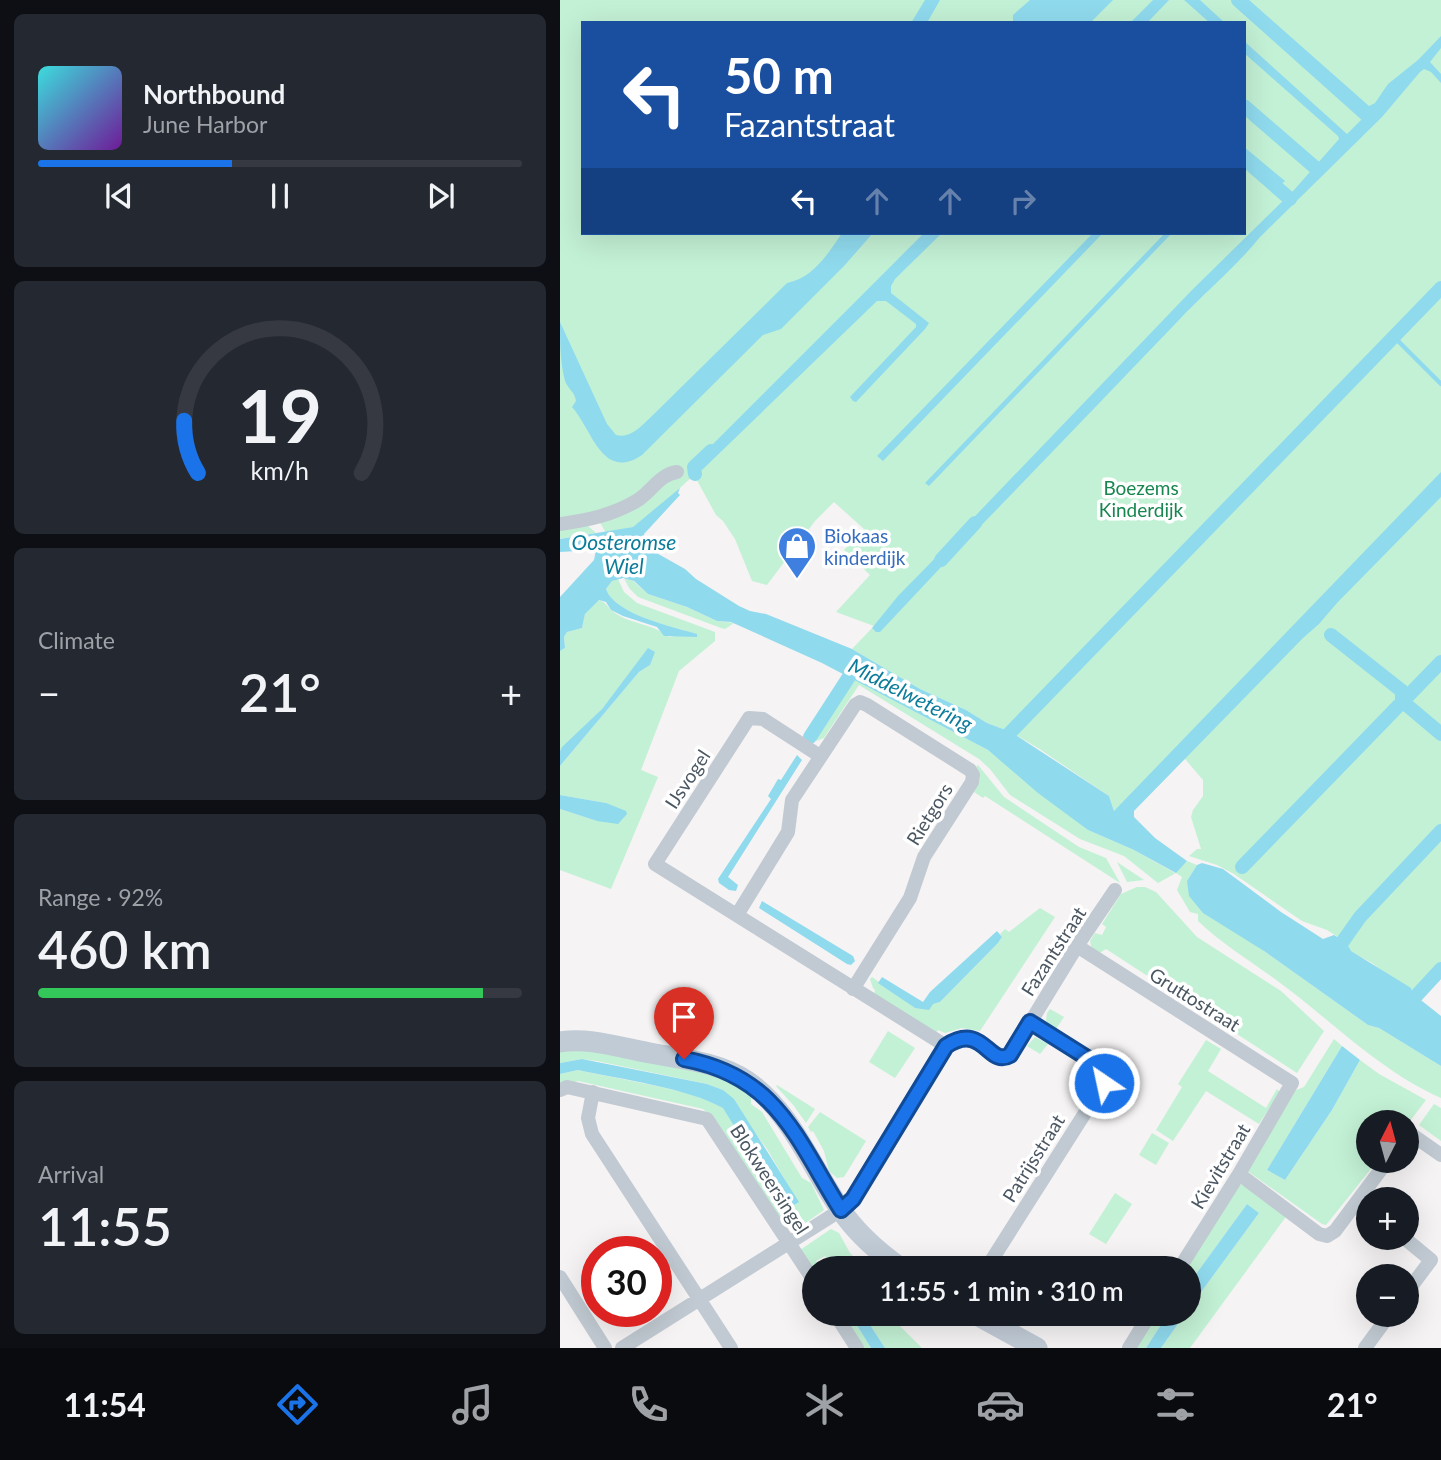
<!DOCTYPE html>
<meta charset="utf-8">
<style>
:root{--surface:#171b24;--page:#242831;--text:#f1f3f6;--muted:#9ea1a6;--line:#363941;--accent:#1a73e8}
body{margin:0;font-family:Lato,sans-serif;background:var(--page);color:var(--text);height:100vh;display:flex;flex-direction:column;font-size:26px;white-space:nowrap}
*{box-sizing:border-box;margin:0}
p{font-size:23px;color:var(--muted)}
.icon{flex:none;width:38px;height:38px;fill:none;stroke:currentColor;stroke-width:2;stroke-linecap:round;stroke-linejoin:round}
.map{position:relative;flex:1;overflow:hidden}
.side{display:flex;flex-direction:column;gap:14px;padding:14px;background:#0d0f14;width:560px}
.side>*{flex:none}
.hud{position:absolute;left:21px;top:21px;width:665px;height:214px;border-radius:0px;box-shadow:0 7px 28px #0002;background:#1a4fa0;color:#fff;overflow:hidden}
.needle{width:46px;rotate:6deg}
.fabs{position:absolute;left:796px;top:1110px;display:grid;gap:14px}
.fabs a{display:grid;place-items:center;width:63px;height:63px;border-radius:50%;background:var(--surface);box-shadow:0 7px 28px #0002;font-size:35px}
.speed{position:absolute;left:21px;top:1236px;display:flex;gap:14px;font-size:35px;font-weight:700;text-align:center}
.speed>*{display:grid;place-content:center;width:91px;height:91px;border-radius:50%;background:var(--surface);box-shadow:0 7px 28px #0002;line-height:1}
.speed .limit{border:10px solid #d22;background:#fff;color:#111}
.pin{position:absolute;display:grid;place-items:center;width:60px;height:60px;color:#fff;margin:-72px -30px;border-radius:50% 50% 50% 0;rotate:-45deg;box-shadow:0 0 7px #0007}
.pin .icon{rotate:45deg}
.me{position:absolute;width:77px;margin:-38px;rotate:326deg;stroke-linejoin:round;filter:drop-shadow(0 0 5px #0008)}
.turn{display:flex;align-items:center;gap:24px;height:147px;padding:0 28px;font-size:32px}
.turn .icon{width:91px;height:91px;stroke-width:2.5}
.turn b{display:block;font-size:49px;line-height:60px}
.lanes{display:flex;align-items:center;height:66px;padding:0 28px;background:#0003;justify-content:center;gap:35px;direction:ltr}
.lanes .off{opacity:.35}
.big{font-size:52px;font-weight:600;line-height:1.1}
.side .card{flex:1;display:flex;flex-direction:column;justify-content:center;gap:10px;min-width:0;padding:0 24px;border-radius:10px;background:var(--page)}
.side .dial{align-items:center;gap:0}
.dial svg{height:182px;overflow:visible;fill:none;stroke:var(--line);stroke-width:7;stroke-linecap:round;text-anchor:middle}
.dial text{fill:var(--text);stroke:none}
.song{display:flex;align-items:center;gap:21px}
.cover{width:84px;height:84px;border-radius:10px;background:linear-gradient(135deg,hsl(180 70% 55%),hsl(280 70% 35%))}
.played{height:7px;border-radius:4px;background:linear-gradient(90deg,var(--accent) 40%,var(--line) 40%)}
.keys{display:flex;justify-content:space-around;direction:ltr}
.heat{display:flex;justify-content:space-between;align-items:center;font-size:38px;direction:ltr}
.charge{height:10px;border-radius:5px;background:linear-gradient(90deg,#34c759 92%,var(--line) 0)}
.trip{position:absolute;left:242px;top:1256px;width:399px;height:70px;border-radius:35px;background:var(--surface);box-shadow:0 7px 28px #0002;font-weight:600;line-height:70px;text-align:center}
.tab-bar{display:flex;height:112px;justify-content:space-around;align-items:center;background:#090b0e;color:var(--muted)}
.tab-bar .icon{width:49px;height:49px}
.tab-bar .on{color:var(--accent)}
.tab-bar b{font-size:32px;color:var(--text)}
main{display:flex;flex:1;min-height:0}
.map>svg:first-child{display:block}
.green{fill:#c3f1d5;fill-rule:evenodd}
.water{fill:#90daee}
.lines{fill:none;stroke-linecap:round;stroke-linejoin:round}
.stream{stroke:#90daee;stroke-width:4.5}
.canal{stroke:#90daee;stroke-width:14}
.street{stroke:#c1cad2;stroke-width:14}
.secondary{stroke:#c1cbd6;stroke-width:21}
.route-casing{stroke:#114b97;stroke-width:18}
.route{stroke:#1a73e8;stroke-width:12}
.labels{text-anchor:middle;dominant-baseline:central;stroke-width:7;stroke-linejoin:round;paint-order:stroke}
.park-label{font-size:19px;fill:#17864f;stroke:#fff}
.shop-label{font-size:19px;fill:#366cbe;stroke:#fff;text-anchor:start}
.street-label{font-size:19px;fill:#4a5661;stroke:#fff}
.water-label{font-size:21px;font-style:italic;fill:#0c7c9b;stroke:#fff}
</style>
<main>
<section class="side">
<div class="card">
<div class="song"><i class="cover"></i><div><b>Northbound</b><p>June Harbor</p></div></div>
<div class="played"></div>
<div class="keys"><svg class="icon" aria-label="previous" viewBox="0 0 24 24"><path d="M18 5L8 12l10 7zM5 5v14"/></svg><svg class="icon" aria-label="pause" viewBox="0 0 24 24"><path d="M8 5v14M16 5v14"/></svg><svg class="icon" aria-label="next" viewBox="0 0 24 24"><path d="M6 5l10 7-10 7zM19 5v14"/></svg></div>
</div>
<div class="card dial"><svg viewBox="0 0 100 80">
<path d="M14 69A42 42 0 1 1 86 69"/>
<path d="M14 69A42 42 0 0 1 8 46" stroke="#1a73e8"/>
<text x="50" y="56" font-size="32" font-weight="700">19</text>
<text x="50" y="72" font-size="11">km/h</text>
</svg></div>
<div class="card"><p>Climate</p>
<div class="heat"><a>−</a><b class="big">21°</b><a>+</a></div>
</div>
<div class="card"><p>Range · 92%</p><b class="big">460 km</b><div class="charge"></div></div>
<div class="card"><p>Arrival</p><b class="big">11:55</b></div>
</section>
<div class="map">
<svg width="881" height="1348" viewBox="0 0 881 1348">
<rect width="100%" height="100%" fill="#f5f3f3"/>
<path class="green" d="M0,0H881V963L852,993L812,963L790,951L786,942L767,930L742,921L674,874L657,865L629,856L637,849H641L631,817L633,810L643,796V780L625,759L554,811L549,796L478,748L451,732L427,723L406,710L360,689L292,649L314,626L276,612L310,575L284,550L304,529L274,502L255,521L207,585L192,581L175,539L163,521L156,515L134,475L83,522V520L73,527L46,533L35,514L0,517ZM23,23H684V233H23Z
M27,525L36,533L0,539V527Z
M64,578L73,581L88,594L127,607L157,621L174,623L165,629L161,628L78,597L69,588Z
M58,579L64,592L77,603L155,632V641L119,671L81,770L98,777L51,889L0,870V809L37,821L46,803L0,795V766L79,672L90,665L88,649L42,709L0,751V651L5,648L4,637L7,632L22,628L25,614L38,600C46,602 46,605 51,610C67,624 92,623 109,637L120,635L137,637L136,634C113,627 54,614 46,589L52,581Z
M295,680L428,750L528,830L574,850L615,873L627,861L637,865L627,881L704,951L808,1025L819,1028L881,1066V1098C818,1070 770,1019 715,979C689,960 662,944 638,921V914L630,912L617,890L622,877L616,873L598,883L564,856L520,839L450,795L430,769L419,759L299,685L264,738L256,741L252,739Z
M418,765L444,797L519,847L546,858L560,883L425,796L423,798L414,792C419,783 423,776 416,767Z
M557,862L584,880L567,882Z
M577,887H585L596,892L637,937L721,991L764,1031L737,1073L546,949L538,954L532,950L530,941L535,933L542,935L546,927L542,924L561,894Z
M480,908L495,917L420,1031L402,1028L385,1033L378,1030L376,1033L314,994L315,990L313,988L310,979L312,977L355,1008L380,1002L438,943L442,937L440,934L445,929L449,932Z
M490,1009L504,1017L496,1029L486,1021L487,1013Z
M328,1031L355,1048L335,1078L309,1062Z
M475,1037L488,1044L480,1054L467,1046Z
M774,1039L782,1046L707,1170L725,1180L772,1110L800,1060L819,1074L866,1100L847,1125V1122H808V1160H818L766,1225L762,1224L686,1170L736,1090L744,1087Z
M646,1040L661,1049L648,1071L706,1108L717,1089L720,1092L699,1124L646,1091L613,1141L596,1130L622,1087L618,1084Z
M20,1049L149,1074L164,1079L191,1095V1104L202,1112L242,1178L251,1183L264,1210L244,1224L233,1229L222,1224L153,1118L143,1109L18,1081L0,1087V1074L18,1070C60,1080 127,1088 164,1108L227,1210L238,1202L207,1149L163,1090L147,1084L37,1061L22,1059L0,1063V1050Z
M217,1085L255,1109L246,1123L234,1106L216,1086Z
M874,1104L881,1108V1141L859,1125Z
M260,1112L306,1141L284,1177L277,1178L269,1171L264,1151L253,1131L251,1132L248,1127Z
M592,1133L609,1143L596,1165L579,1155Z
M677,1185H683L728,1214L630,1348H601L625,1314H628V1310L699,1213L687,1204L628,1285V1269H623Z
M555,1193L572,1204L546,1244L529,1234Z
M271,1229L279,1233L290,1253L306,1269H273L265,1256L256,1261L261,1269H254L237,1252Z
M278,1314H290L311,1348H299Z
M303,1314H328L362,1348H325Z
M596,1314H608L586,1348H576Z"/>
<path class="water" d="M365,0H380L367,23H351Z
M470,0H553L530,23H453V15Z
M593,0H609L587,23H570Z
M624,0H640L665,23H650Z
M680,0H689L809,106L815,103L828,84L858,60L881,36V48L870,62L881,74V83L871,72L864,69L860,72L822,117L700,237C675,268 645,292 618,321C548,394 479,466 409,538H405L402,535L405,528L418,513L632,290L734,190L779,139L778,136L684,53V41L787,134L807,114Z
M684,147L689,151L725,181L718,187L688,161H684Z
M282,233H313L284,266L221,329L203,335L82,455C42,482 32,429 12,407L16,401C15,392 8,389 5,381C0,362 0,341 0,322L47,424L56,435C71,439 82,425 93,415L227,283C253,278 268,254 282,233Z
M364,233H382L335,279L331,286V293L369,323L365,329L296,402L293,401L290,397L356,327V324L326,301H317L142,470L136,461Z
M533,233H543L323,461L317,456Z
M605,233H612L369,486L365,483Z
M881,472V497L777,603L759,624L743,638L574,811V817L595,838L627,861L616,873L574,850L528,830L478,793L428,750L262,663L171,622L157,621L127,607L88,594L74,581L63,578L52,581L46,589C54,614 113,627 137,634V637L104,636L97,627L63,616L51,610L46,602L39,600L25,614L22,628L7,632L4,637L5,648L0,651V597L34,560L36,550L0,552V539L73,527L120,488L118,493L120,495L84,534L85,540L93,551L125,569L136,579L179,606L190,611L206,614L292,649L360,689L406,710L427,723L451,732L549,796L554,811Z
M390,543L398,549L320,632H316L312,628L338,596Z
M88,648L95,652L90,665L79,672L0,766V751L2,747L42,709Z
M237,755L242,760L168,877L178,885L176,891L169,890L159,883L158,879L211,799L208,796L218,779L221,780Z
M0,795L46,803L66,811L67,814L58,824L37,821L0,809Z
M642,863L663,869L721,912L763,939L774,935L786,942L791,951L851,988L852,993L881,1016V1066L819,1028L808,1025L704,951L643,913L629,896L627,881L637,865Z
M202,901L293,956L295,961L291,965L287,964L199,908Z
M437,931L442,937L438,943L380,1002L373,1004L369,1010L355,1008L318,983L322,977L363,1002L370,992Z
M782,1046L800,1060L772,1110L725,1180L707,1170Z
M22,1059L147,1084L163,1090L174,1099L239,1202L226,1210L163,1108C127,1088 60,1079 18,1070L0,1074V1063Z
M687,1204L699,1213L628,1310V1285Z
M290,1314H303L325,1348H311Z
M608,1314H625L601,1348H586Z"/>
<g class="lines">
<path class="stream" d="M834,337L881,384"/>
<path class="canal" d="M678,0L809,117
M684,106L758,170
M684,159L730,199
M135,474L134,467L151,451
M381,560L415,523
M771,635L842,691V701L881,734
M250,737L296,666
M442,741L881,288
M682,867L881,662
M774,954L800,917L881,831
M844,1009L881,969"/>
<path class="street" d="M0,524C29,520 53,515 78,500C92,491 100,474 117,472
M260,756L203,719L189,718L95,864L386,1046
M177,915L228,832L232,800L295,705L300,702L307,705L410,770L413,775L412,782L364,857L350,898L293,989
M517,946L732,1083L679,1174L619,1269
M0,1090L7,1087L147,1119L254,1281
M33,1092L28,1118L32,1134L171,1348
M847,1134L848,1132L881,1155
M679,1174L759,1234L767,1236L775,1231L828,1160
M843,1237L871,1260L847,1292
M426,1269L544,1083L546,1074L540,1067L470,1022
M0,1277L45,1348
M275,1314L297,1348
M62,1348L281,1210L293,1199L386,1046L404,1037C419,1040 436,1064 451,1054L517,946L555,890
M569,1348L590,1314
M805,1348L830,1314"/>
<path class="secondary" d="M0,1042C29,1037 61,1048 90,1053C123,1059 158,1062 187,1081C231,1111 251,1167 281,1210C297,1234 318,1252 342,1269
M415,1314L477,1348"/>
</g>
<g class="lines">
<defs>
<path id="route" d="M124,1059C217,1076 236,1138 281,1210L293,1199L386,1046C424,1021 428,1068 450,1055L470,1022L540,1066L546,1074L544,1083"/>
</defs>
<use href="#route" class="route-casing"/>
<use href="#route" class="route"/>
</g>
<defs>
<symbol id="shop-pin" viewBox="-11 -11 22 30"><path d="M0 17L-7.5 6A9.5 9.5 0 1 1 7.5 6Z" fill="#3f7fe0" stroke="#fff"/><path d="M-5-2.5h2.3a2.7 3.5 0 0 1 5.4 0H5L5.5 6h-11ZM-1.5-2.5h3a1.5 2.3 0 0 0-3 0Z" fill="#fff"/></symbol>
</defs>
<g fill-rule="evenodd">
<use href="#shop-pin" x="215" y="524" width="44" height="60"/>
</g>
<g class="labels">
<g class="park-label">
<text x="581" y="487">Boezems<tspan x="581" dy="22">Kinderdijk</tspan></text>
</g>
<g class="shop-label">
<text x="264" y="535">Biokaas<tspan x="264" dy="22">kinderdijk</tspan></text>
</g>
<g class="street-label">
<text transform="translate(127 779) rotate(-57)">IJsvogel</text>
<text transform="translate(369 814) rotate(-58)">Rietgors</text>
<text transform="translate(493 951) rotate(-57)">Fazantstraat</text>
<text transform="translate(635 999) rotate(32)">Gruttostraat</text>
<text transform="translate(473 1158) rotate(-58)">Patrijsstraat</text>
<text transform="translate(660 1166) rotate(-59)">Kievitstraat</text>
<text transform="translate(210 1179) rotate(57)">Blokweersingel</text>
</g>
<g class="water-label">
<text x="64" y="541">Oosteromse<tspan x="64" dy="24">Wiel</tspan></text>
<text transform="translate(351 694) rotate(27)">Middelwetering</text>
</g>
</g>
</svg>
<div class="fabs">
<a><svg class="needle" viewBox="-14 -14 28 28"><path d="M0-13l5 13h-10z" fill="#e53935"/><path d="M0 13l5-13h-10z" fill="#9ea1a6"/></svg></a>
<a>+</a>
<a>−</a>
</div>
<div class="speed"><div class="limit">30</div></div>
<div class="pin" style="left:124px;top:1059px;background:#d93025"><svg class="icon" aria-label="arrive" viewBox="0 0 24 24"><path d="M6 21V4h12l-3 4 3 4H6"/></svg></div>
<svg class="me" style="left:544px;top:1083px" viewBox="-20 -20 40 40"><circle r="17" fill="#1a73e8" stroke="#fff" stroke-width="3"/><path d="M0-11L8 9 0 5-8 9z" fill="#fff"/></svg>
<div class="trip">11:55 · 1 min · 310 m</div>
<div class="hud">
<div class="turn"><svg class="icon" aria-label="left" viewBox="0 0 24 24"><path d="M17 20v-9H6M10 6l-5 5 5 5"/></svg><div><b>50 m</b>Fazantstraat</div></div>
<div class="lanes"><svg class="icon" aria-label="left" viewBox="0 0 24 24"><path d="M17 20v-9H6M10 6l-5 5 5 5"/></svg><svg class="icon off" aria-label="ahead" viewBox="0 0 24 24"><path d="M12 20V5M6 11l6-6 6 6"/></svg><svg class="icon off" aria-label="ahead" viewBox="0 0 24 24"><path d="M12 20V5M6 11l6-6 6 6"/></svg><svg class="icon off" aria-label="right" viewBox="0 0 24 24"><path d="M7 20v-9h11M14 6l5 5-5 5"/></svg></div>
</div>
</div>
</main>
<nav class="tab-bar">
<b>11:54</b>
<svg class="icon on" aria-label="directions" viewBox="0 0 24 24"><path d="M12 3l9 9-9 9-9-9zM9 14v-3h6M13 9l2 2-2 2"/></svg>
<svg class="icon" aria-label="music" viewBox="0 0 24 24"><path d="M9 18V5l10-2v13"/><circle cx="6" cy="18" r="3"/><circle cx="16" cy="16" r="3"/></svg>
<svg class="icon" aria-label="phone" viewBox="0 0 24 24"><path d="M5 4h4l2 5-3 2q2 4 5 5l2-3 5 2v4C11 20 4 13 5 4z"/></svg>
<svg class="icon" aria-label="climate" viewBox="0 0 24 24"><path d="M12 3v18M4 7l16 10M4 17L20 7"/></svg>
<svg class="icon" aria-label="car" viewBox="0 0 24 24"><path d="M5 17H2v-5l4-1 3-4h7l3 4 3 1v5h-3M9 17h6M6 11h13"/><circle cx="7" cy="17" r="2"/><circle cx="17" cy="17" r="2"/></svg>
<svg class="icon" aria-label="filters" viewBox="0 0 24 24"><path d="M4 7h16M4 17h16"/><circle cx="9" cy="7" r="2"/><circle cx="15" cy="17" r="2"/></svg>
<b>21°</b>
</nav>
